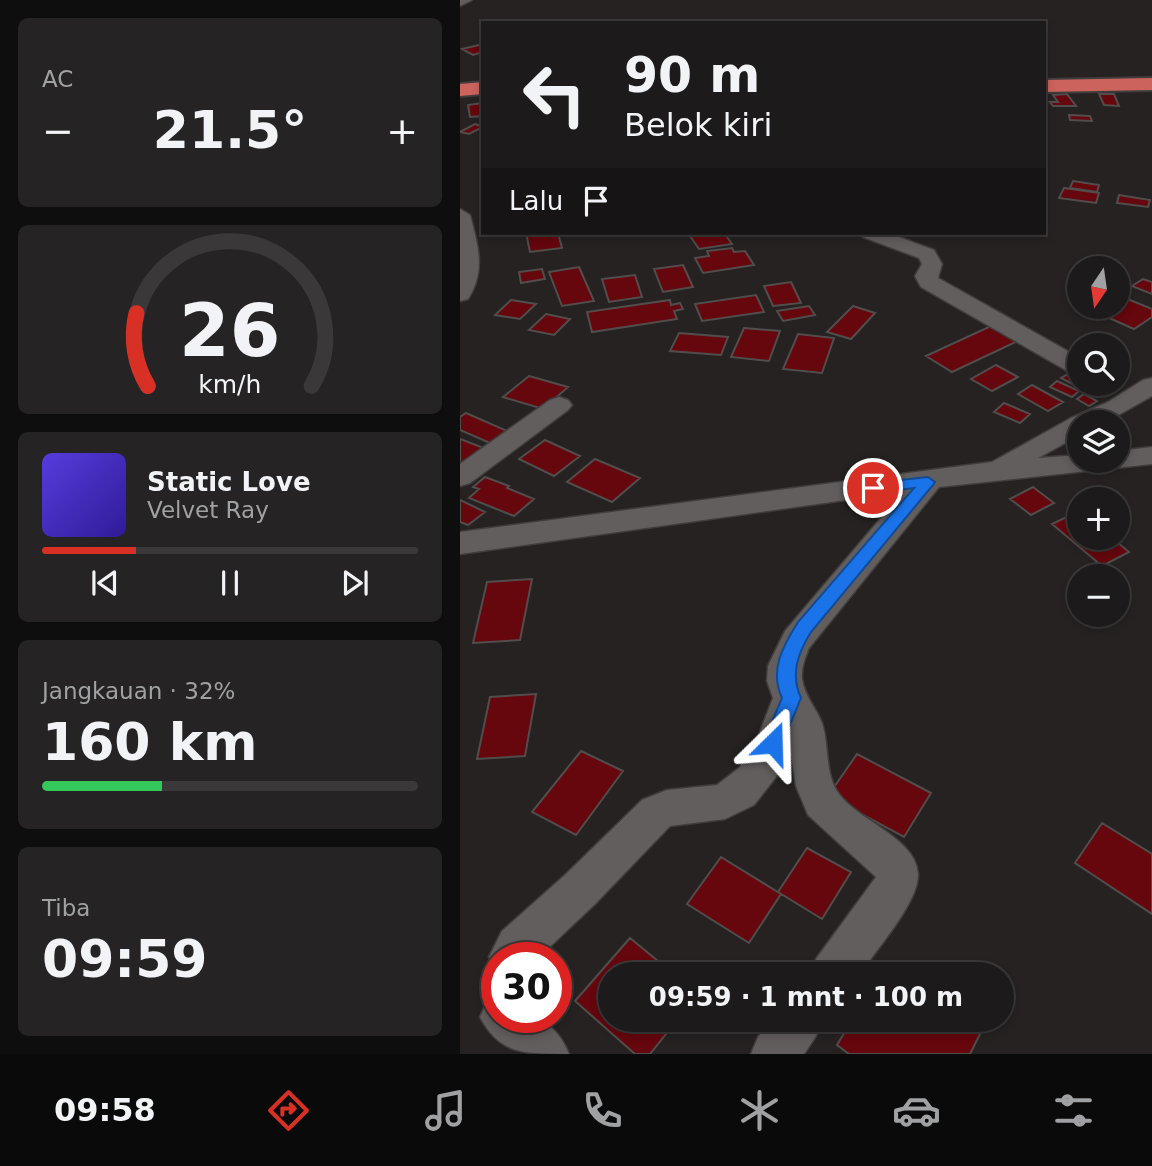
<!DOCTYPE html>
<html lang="id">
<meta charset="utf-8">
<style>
:root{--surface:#1c1a1a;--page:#252323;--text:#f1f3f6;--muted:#a0a1a2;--line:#3a3839;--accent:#d93025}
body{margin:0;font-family:"DejaVu Sans",sans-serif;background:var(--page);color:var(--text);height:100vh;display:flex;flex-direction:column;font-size:26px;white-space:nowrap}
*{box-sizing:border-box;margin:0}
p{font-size:23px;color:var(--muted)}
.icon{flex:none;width:38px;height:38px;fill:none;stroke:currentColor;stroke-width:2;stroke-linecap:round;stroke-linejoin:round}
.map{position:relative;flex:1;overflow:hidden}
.sheet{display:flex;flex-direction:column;gap:18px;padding:18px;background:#0f0e0e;width:460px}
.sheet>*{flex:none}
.top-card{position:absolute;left:21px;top:21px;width:565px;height:214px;border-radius:0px;box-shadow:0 4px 10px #0003,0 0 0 2px var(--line);background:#1c1a1a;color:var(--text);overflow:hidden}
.needle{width:46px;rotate:193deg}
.controls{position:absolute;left:607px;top:256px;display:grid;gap:14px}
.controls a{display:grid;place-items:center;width:63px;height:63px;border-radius:50%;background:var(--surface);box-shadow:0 4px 10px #0003,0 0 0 2px var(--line);font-size:35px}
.speed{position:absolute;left:21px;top:942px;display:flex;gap:14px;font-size:35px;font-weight:700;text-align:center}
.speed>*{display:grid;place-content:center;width:91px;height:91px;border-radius:50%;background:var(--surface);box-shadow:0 4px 10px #0003,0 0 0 2px var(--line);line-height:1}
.speed .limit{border:10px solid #d22;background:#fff;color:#111}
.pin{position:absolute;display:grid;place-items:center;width:60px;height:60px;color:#fff;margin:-30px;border:4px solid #fff;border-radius:50%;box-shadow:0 2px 7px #0007}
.me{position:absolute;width:77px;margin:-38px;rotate:22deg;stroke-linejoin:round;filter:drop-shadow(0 0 5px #0008)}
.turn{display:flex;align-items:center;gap:24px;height:147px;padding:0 28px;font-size:32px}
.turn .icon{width:91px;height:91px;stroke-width:2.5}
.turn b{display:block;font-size:49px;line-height:60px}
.then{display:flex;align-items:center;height:66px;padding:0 28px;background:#0003;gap:14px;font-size:26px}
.big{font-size:52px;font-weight:800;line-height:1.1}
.sheet .widget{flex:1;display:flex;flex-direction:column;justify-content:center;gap:10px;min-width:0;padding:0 24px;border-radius:10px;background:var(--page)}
.sheet .dial{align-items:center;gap:0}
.dial svg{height:182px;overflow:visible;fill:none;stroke:var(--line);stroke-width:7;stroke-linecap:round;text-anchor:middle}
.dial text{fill:var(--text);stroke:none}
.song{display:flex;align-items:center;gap:21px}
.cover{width:84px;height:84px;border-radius:10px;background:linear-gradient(135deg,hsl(250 70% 55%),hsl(250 70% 35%))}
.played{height:7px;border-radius:4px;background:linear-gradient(90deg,var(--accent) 25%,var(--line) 25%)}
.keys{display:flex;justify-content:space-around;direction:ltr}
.heat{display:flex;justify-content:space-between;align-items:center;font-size:38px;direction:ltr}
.charge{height:10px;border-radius:5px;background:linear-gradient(90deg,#34c759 32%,var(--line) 0)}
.trip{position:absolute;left:138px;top:962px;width:416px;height:70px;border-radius:35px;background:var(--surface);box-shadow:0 4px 10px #0003,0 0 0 2px var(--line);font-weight:800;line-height:70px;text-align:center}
.tab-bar{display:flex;height:112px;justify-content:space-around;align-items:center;background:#0b0a0a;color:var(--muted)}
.tab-bar .icon{width:49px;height:49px}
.tab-bar .active{color:var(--accent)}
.tab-bar b{font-size:32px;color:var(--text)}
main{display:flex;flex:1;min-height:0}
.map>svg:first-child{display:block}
.building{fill:#66060d;stroke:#514d4d;stroke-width:2}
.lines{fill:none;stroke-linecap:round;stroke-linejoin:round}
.minor-casing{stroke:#403d3c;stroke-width:3}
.highway-casing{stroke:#403d3c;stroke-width:4}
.minor{fill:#625e5d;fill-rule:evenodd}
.highway{fill:#cc635c;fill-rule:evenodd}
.route{fill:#1a73e8;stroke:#114b97;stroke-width:2}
</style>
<main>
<section class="sheet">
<div class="widget"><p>AC</p>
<div class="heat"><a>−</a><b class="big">21.5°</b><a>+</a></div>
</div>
<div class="widget dial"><svg viewBox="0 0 100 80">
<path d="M14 69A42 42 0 1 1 86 69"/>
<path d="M14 69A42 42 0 0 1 9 37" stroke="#d93025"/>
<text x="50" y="56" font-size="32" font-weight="700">26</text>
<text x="50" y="72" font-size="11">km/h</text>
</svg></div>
<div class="widget">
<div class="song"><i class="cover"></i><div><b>Static Love</b><p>Velvet Ray</p></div></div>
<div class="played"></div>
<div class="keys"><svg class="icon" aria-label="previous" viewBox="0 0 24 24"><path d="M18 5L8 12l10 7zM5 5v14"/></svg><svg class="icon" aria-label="pause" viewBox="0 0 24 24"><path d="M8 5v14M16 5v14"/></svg><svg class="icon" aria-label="next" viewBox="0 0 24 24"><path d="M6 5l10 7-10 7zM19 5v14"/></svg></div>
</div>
<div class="widget"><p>Jangkauan · 32%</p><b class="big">160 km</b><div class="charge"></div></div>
<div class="widget"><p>Tiba</p><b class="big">09:59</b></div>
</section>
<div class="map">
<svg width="692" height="1054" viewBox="0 0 692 1054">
<rect width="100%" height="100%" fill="#262222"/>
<path class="building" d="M23,44V52L13,55L2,49Z
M607,94L616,106H593L590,102H598L593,95Z
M639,94H654L659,106L644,105Z
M23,103V116L10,117L8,105Z
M609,115L630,116L632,121L610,120Z
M15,124L23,127L9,134L0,132Z
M613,181L639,185L637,192L610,188Z
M604,188L639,193L636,203L599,198Z
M659,195L690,200L688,207L657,203Z
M66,233H98L102,248L70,252Z
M228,233H264L272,244L239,249Z
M272,248L274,252L285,251L294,265L243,273L235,258L249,256L247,251Z
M223,265L233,287L203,292L194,269Z
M119,267L134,301L102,306L89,272Z
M82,269L85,279L61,283L59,272Z
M175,275L182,297L149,302L142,279Z
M683,279L692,282V294L672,286Z
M331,282L341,303L313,306L304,286Z
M296,295L304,312L242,321L235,304Z
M663,297L692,309V317L674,329L638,313L649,306H658V301Z
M51,300L76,304L60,319L35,315Z
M210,300L211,305L220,303L223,309L214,311L217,319L132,332L127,312Z
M349,306L355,315L323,321L317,311Z
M393,306L415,313L391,339L367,332Z
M86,314L110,319L94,335L69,330Z
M533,325L560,340L492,372L466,356Z
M284,328L320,331L309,361L271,357Z
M219,333L268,337L261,355L210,351Z
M338,334L374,338L362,373L323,369Z
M536,365L558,377L532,391L511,379Z
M610,373L620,378V383H630L645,391L637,397L601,378Z
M69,376L108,387L83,409L43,397Z
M597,381L619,391L612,397L590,387Z
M572,385L603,402L588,411L558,394Z
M624,394L637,401L629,406L617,399Z
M544,403L570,414L560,423L534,412Z
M6,413L54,434L37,446L0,430V417Z
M0,439L29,450L0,473Z
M85,440L120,456L94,476L59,459Z
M135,459L180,478L152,502L107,482Z
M25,477L49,486L47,488L74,499L54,516L9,498L19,489L13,487Z
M573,487L594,503L571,515L550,499Z
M0,500L25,512L8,525L0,522Z
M619,511L620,537H651L669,552L642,566L592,524Z
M72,579L60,640L13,643L27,582Z
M76,694L65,756L17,759L30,697Z
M121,751L163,771L116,835L72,812Z
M397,754L471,793L444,837L368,796Z
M642,823L692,854V914L615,863Z
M347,848L391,872L362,919L318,892Z
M261,857L321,894L289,943L227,904Z
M170,938L215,975H150V1020H217L190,1054H175L115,1001Z
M392,1020H503L521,1032L510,1054H389L377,1045Z"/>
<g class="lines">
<defs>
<path id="minor" d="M0,0H12L0,6Z
M0,209L10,215C18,244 26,272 8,299L0,301Z
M400,233H428L474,250L482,264L478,278L620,358V375L611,373L461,287L455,276L462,264L459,258L403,237Z
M692,378V396L646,422H620V435L578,458L620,455V460H658V451L692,447V464L479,487L349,648C345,658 341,668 342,679C344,695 356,708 362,723C369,744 365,773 377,791C395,820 456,837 458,874C459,902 415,951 399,975H350L356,959L416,877L348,815L336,786L330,748L316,777L294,805L265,819L210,826L135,904L79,957H37L35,973L29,957L42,931L105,875L182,800L207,790L257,785L279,768L296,742L313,698L307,681L308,666L325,631L443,492L0,554V532L532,462L611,418L648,402L683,380Z
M99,397L108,400L112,405L108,410L10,483L0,486V464L90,400Z
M37,996V1017C73,1017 93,1016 109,1054C62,1054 40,1054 20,1017L27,1001Z
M311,1020H363L356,1036L344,1054H291L298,1037Z"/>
<path id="highway" d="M692,78V90L584,92V80Z
M23,82V94L0,96V84Z"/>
</defs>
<use href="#minor" class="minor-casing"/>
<use href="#highway" class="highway-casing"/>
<use href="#minor" class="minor"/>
<use href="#highway" class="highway"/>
</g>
<path class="route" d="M468,477L475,482L473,485L351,632C338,653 330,674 341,698L320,749L313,752L306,749L303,743L322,698C309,670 323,646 338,622L454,488L413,493L406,488L413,483Z"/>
</svg>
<div class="controls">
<a><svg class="needle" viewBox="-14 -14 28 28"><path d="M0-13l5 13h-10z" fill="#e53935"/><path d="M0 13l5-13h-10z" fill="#a0a1a2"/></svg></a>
<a><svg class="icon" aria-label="search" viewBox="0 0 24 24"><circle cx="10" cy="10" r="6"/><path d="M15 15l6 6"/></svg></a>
<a><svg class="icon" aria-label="layers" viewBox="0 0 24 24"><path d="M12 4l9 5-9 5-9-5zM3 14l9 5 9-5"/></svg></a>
<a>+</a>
<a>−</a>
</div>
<div class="speed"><div class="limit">30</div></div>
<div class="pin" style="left:413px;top:488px;background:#d93025"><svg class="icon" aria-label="arrive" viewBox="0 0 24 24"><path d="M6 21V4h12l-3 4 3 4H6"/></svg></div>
<svg class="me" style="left:313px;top:743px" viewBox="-20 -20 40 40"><path d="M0-17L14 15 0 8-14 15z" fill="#1a73e8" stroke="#fff" stroke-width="4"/></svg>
<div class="trip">09:59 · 1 mnt · 100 m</div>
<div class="top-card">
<div class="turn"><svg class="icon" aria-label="left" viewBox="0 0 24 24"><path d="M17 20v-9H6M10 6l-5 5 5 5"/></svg><div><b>90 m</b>Belok kiri</div></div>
<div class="then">Lalu<svg class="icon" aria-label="arrive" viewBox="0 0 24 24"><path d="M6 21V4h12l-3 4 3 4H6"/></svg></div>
</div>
</div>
</main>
<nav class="tab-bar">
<b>09:58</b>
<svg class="icon active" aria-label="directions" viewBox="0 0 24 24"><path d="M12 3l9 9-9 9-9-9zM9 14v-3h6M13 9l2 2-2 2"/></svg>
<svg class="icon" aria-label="music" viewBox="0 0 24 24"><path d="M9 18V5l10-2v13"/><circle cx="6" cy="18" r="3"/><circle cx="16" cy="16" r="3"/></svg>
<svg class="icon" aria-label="phone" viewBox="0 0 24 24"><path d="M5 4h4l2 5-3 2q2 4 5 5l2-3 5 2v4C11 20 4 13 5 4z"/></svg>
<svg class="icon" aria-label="climate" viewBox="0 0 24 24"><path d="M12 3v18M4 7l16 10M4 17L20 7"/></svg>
<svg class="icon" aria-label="car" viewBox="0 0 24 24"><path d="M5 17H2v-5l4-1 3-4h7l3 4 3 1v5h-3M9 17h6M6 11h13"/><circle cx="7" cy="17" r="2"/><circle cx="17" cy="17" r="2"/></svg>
<svg class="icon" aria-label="filters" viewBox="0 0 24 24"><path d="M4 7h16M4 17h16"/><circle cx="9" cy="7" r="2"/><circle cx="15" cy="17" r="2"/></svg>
</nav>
